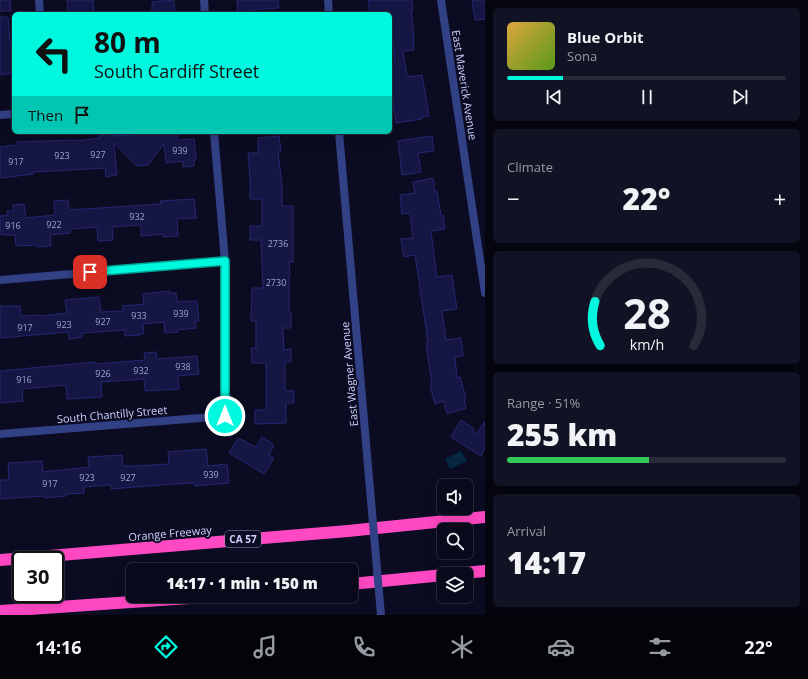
<!DOCTYPE html>
<meta charset="utf-8">
<style>
:root{--surface:#08091a;--page:#111223;--text:#f1f3f6;--muted:#989aa2;--line:#292a39;--accent:#00f8df}
body{margin:0;font-family:"Open Sans",sans-serif;background:var(--page);color:var(--text);height:100vh;display:flex;flex-direction:column;font-size:15px;white-space:nowrap}
*{box-sizing:border-box;margin:0}
p{font-size:13px;color:var(--muted)}
.icon{flex:none;width:22px;height:22px;fill:none;stroke:currentColor;stroke-width:2;stroke-linecap:round;stroke-linejoin:round}
.map{position:relative;flex:1;overflow:hidden}
.side{display:flex;flex-direction:column;gap:8px;padding:8px;background:#04050e;width:323px}
.side>*{flex:none}
.top-card{position:absolute;left:12px;top:12px;width:380px;height:122px;border-radius:6px;box-shadow:0 4px 16px #0002,0 0 0 1px var(--line);background:#00f8df;color:#111;overflow:hidden}
.tools{position:absolute;left:437px;top:479px;display:grid;gap:8px}
.tools a{display:grid;place-items:center;width:36px;height:36px;border-radius:6px;background:var(--surface);box-shadow:0 4px 16px #0002,0 0 0 1px var(--line);font-size:20px}
.speed{position:absolute;left:12px;top:551px;display:flex;gap:8px;font-size:20px;font-weight:700;text-align:center}
.speed>*{display:grid;place-content:center;width:52px;height:52px;border-radius:50%;background:var(--surface);box-shadow:0 4px 16px #0002,0 0 0 1px var(--line);line-height:1}
.speed .limit{border:2px solid #111;border-radius:6px;background:#fff;color:#111}
.pin{position:absolute;display:grid;place-items:center;width:34px;height:34px;color:#fff;margin:-17px;border-radius:8px;box-shadow:0 2px 6px #0006}
.me{position:absolute;width:44px;margin:-22px;rotate:0deg;stroke-linejoin:round;filter:drop-shadow(0 0 3px #0008)}
.turn{display:flex;align-items:center;gap:14px;height:84px;padding:0 16px;font-size:18px}
.turn .icon{width:52px;height:52px;stroke-width:2.5}
.turn b{display:block;font-size:28px;line-height:34px}
.then{display:flex;align-items:center;height:38px;padding:0 16px;background:#0003;gap:8px;font-size:15px}
.big{font-size:30px;font-weight:800;line-height:1.1}
.side .card{flex:1;display:flex;flex-direction:column;justify-content:center;gap:6px;min-width:0;padding:0 14px;border-radius:6px;background:var(--page)}
.side .dial{align-items:center;gap:0}
.dial svg{height:104px;overflow:visible;fill:none;stroke:var(--line);stroke-width:7;stroke-linecap:round;text-anchor:middle}
.dial text{fill:var(--text);stroke:none}
.song{display:flex;align-items:center;gap:12px}
.cover{width:48px;height:48px;border-radius:6px;background:linear-gradient(135deg,hsl(40 70% 55%),hsl(90 70% 35%))}
.played{height:4px;border-radius:2px;background:linear-gradient(90deg,var(--accent) 20%,var(--line) 20%)}
.keys{display:flex;justify-content:space-around;direction:ltr}
.heat{display:flex;justify-content:space-between;align-items:center;font-size:22px;direction:ltr}
.charge{height:6px;border-radius:3px;background:linear-gradient(90deg,#34c759 51%,var(--line) 0)}
.trip{position:absolute;left:126px;top:563px;width:232px;height:40px;border-radius:6px;background:var(--surface);box-shadow:0 4px 16px #0002,0 0 0 1px var(--line);font-weight:800;line-height:40px;text-align:center}
.tabs{display:flex;height:64px;justify-content:space-around;align-items:center;background:#03040a;color:var(--muted)}
.tabs .icon{width:28px;height:28px}
.tabs .selected{color:var(--accent)}
.tabs b{font-size:18px;color:var(--text)}
main{display:flex;flex:1;min-height:0}
.map>svg:first-child{display:block}
.water{fill:#052742}
.building{fill:#161645;stroke:#262673}
.lines{fill:none;stroke-linecap:round;stroke-linejoin:round}
.minor{stroke:#324085;stroke-width:8}
.tertiary{stroke:#324085;stroke-width:8}
.motorway{stroke:#ff48c4;stroke-width:12}
.tertiary-bridge{stroke:#324085;stroke-width:8}
.route-casing{stroke:#00a191;stroke-width:10}
.route{stroke:#00f8df;stroke-width:7}
.labels{text-anchor:middle;dominant-baseline:central;stroke-width:4;stroke-linejoin:round;paint-order:stroke}
.number-label{font-size:9px;fill:#9fa2d0}
.shield{fill:#0b0c22;stroke:#9396bd;stroke-width:1}
.shield-label{font-size:10px;font-weight:bold;fill:#cdd1ff}
.street-label{font-size:11px;fill:#cdd1ff;stroke:#0b0c22}
</style>
<main>
<div class="map">
<svg width="485" height="615" viewBox="0 0 485 615">
<rect width="100%" height="100%" fill="#0b0c22"/>
<path class="water" d="M461,451L467,461L450,469L445,459Z"/>
<path class="building" d="M0,0H10L11,11H0Z
M67,0H93L94,14H68Z
M173,0L174,2L175,14H152V2Z
M237,0H278L279,8L250,10V14H238Z
M373,0H412L413,10H411L414,38H413L414,50L403,51L407,77L422,75L429,116L421,117L422,119L396,123L392,95H390V62L395,61L393,41L390,42V14H370L368,1Z
M472,0H485V19L475,20Z
M0,17H8L10,42L12,41L13,59H14V73L0,75Z
M145,132H177L178,140L194,139L196,160H194V166L183,167V161L166,163L164,144L148,165L137,166L114,143L117,175L106,177L105,168L33,172L34,174L0,178V147L17,145V142L76,140V141L100,138V135L113,134V136L145,134Z
M279,136L281,151H278L282,185V206H293V262H289L290,276H289V312H291V328H283L284,350L291,349V362H285V389L286,391H294V403H286V423L255,424V410H266V363H252L251,348H256V321H251L252,288H263L261,240H250V226H262V199H250V179L248,153H258V138Z
M432,136L434,151L418,153L421,172L402,175L398,141Z
M433,178L435,191H437L441,216L443,215L445,229L431,231L437,277L452,275L457,309L442,311L446,340L461,338L463,356L455,357L457,378L460,377L466,398H464L466,408L447,414L444,401L435,404L430,386L432,385L426,343L428,342L415,255L404,257L401,239L413,238L410,213L402,214L400,195L415,193L413,182Z
M194,199L196,218L177,219L178,236L163,237V234L141,236V225L112,227L113,240L98,241L97,227L70,229V233L50,235L51,246L37,247V245L16,246L15,235H2V234H0V216L8,215L7,211H13V205L24,204L26,218L55,215L54,201L68,200L69,210L161,204L160,201Z
M169,291V293H176L177,302L197,301L199,321H195L196,328L178,330V332L165,333L164,322L143,324L144,333L139,335L125,336V330L82,333V337L69,339L68,332L0,338V306H20L21,316L41,315V316L67,313L65,300L99,297L101,312L123,311L122,306L144,304L143,294Z
M156,352L157,359L197,356L199,374L178,376L179,389L145,391L144,379L101,382L102,397L67,399L66,385L22,389L23,401L0,403V371L95,362V364L145,360L144,353Z
M461,420L473,428L475,436L485,421V448L481,456L451,437Z
M262,437L274,445L269,455L274,458L264,474L229,453L238,438L256,447Z
M206,449L208,466L227,464L229,483L195,486L194,483L173,484L111,489V485L84,487V493L66,494V496L45,498L44,496L0,499V480H9L8,463L42,461L43,472L89,467L88,457L122,455L123,466H136L169,464L168,452Z"/>
<g class="lines">
<path class="minor" d="M39,0L40,14
M204,0L205,14
M441,0L485,293
M0,115L14,114
M0,280L225,261
M0,434L225,416V261L214,132"/>
<path class="tertiary" d="M328,0L329,14
M339,132L370,489"/>
<path class="motorway" d="M0,560L348,531L485,517
M452,574L485,571
M351,584L444,575
M0,611L219,596"/>
<path class="tertiary-bridge" d="M370,489L381,615"/>
</g>
<g class="lines">
<defs>
<path id="route" d="M90,272L225,261V416"/>
</defs>
<use href="#route" class="route-casing"/>
<use href="#route" class="route"/>
</g>
<g class="labels">
<g class="number-label">
<text x="180" y="150">939</text>
<text x="98" y="154">927</text>
<text x="62" y="155">923</text>
<text x="16" y="161">917</text>
<text x="137" y="216">932</text>
<text x="54" y="224">922</text>
<text x="13" y="225">916</text>
<text x="278" y="243">2736</text>
<text x="276" y="282">2730</text>
<text x="181" y="313">939</text>
<text x="139" y="315">933</text>
<text x="103" y="321">927</text>
<text x="64" y="324">923</text>
<text x="25" y="327">917</text>
<text x="183" y="366">938</text>
<text x="141" y="370">932</text>
<text x="103" y="373">926</text>
<text x="24" y="379">916</text>
<text x="211" y="474">939</text>
<text x="87" y="477">923</text>
<text x="128" y="477">927</text>
<text x="50" y="483">917</text>
</g>
<rect class="shield" x="225" y="531" width="36" height="16" rx="3"/>
<g class="shield-label">
<text x="243" y="539">CA 57</text>
</g>
<g class="street-label">
<text transform="translate(465 85) rotate(81)">East Maverick Avenue</text>
<text transform="translate(349 374) rotate(-95)">East Wagner Avenue</text>
<text transform="translate(112 414) rotate(-5)">South Chantilly Street</text>
<text transform="translate(170 533) rotate(-5)">Orange Freeway</text>
</g>
</g>
</svg>
<div class="tools">
<a><svg class="icon" aria-label="sound" viewBox="0 0 24 24"><path d="M4 9h4l5-4v14l-5-4H4zM17 9q2 3 0 6"/></svg></a>
<a><svg class="icon" aria-label="search" viewBox="0 0 24 24"><circle cx="10" cy="10" r="6"/><path d="M15 15l6 6"/></svg></a>
<a><svg class="icon" aria-label="layers" viewBox="0 0 24 24"><path d="M12 4l9 5-9 5-9-5zM3 14l9 5 9-5"/></svg></a>
</div>
<div class="speed"><div class="limit">30</div></div>
<div class="pin" style="left:90px;top:272px;background:#d93025"><svg class="icon" aria-label="arrive" viewBox="0 0 24 24"><path d="M6 21V4h12l-3 4 3 4H6"/></svg></div>
<svg class="me" style="left:225px;top:416px" viewBox="-20 -20 40 40"><circle r="17" fill="#00f8df" stroke="#fff" stroke-width="3"/><path d="M0-11L8 9 0 5-8 9z" fill="#fff"/></svg>
<div class="trip">14:17 · 1 min · 150 m</div>
<div class="top-card">
<div class="turn"><svg class="icon" aria-label="left" viewBox="0 0 24 24"><path d="M17 20v-9H6M10 6l-5 5 5 5"/></svg><div><b>80 m</b>South Cardiff Street</div></div>
<div class="then">Then<svg class="icon" aria-label="arrive" viewBox="0 0 24 24"><path d="M6 21V4h12l-3 4 3 4H6"/></svg></div>
</div>
</div>
<section class="side">
<div class="card">
<div class="song"><i class="cover"></i><div><b>Blue Orbit</b><p>Sona</p></div></div>
<div class="played"></div>
<div class="keys"><svg class="icon" aria-label="previous" viewBox="0 0 24 24"><path d="M18 5L8 12l10 7zM5 5v14"/></svg><svg class="icon" aria-label="pause" viewBox="0 0 24 24"><path d="M8 5v14M16 5v14"/></svg><svg class="icon" aria-label="next" viewBox="0 0 24 24"><path d="M6 5l10 7-10 7zM19 5v14"/></svg></div>
</div>
<div class="card"><p>Climate</p>
<div class="heat"><a>−</a><b class="big">22°</b><a>+</a></div>
</div>
<div class="card dial"><svg viewBox="0 0 100 80">
<path d="M14 69A42 42 0 1 1 86 69"/>
<path d="M14 69A42 42 0 0 1 10 35" stroke="#00f8df"/>
<text x="50" y="56" font-size="32" font-weight="700">28</text>
<text x="50" y="72" font-size="11">km/h</text>
</svg></div>
<div class="card"><p>Range · 51%</p><b class="big">255 km</b><div class="charge"></div></div>
<div class="card"><p>Arrival</p><b class="big">14:17</b></div>
</section>
</main>
<nav class="tabs">
<b>14:16</b>
<svg class="icon selected" aria-label="directions" viewBox="0 0 24 24"><path d="M12 3l9 9-9 9-9-9zM9 14v-3h6M13 9l2 2-2 2"/></svg>
<svg class="icon" aria-label="music" viewBox="0 0 24 24"><path d="M9 18V5l10-2v13"/><circle cx="6" cy="18" r="3"/><circle cx="16" cy="16" r="3"/></svg>
<svg class="icon" aria-label="phone" viewBox="0 0 24 24"><path d="M5 4h4l2 5-3 2q2 4 5 5l2-3 5 2v4C11 20 4 13 5 4z"/></svg>
<svg class="icon" aria-label="climate" viewBox="0 0 24 24"><path d="M12 3v18M4 7l16 10M4 17L20 7"/></svg>
<svg class="icon" aria-label="car" viewBox="0 0 24 24"><path d="M5 17H2v-5l4-1 3-4h7l3 4 3 1v5h-3M9 17h6M6 11h13"/><circle cx="7" cy="17" r="2"/><circle cx="17" cy="17" r="2"/></svg>
<svg class="icon" aria-label="filters" viewBox="0 0 24 24"><path d="M4 7h16M4 17h16"/><circle cx="9" cy="7" r="2"/><circle cx="15" cy="17" r="2"/></svg>
<b>22°</b>
</nav>
